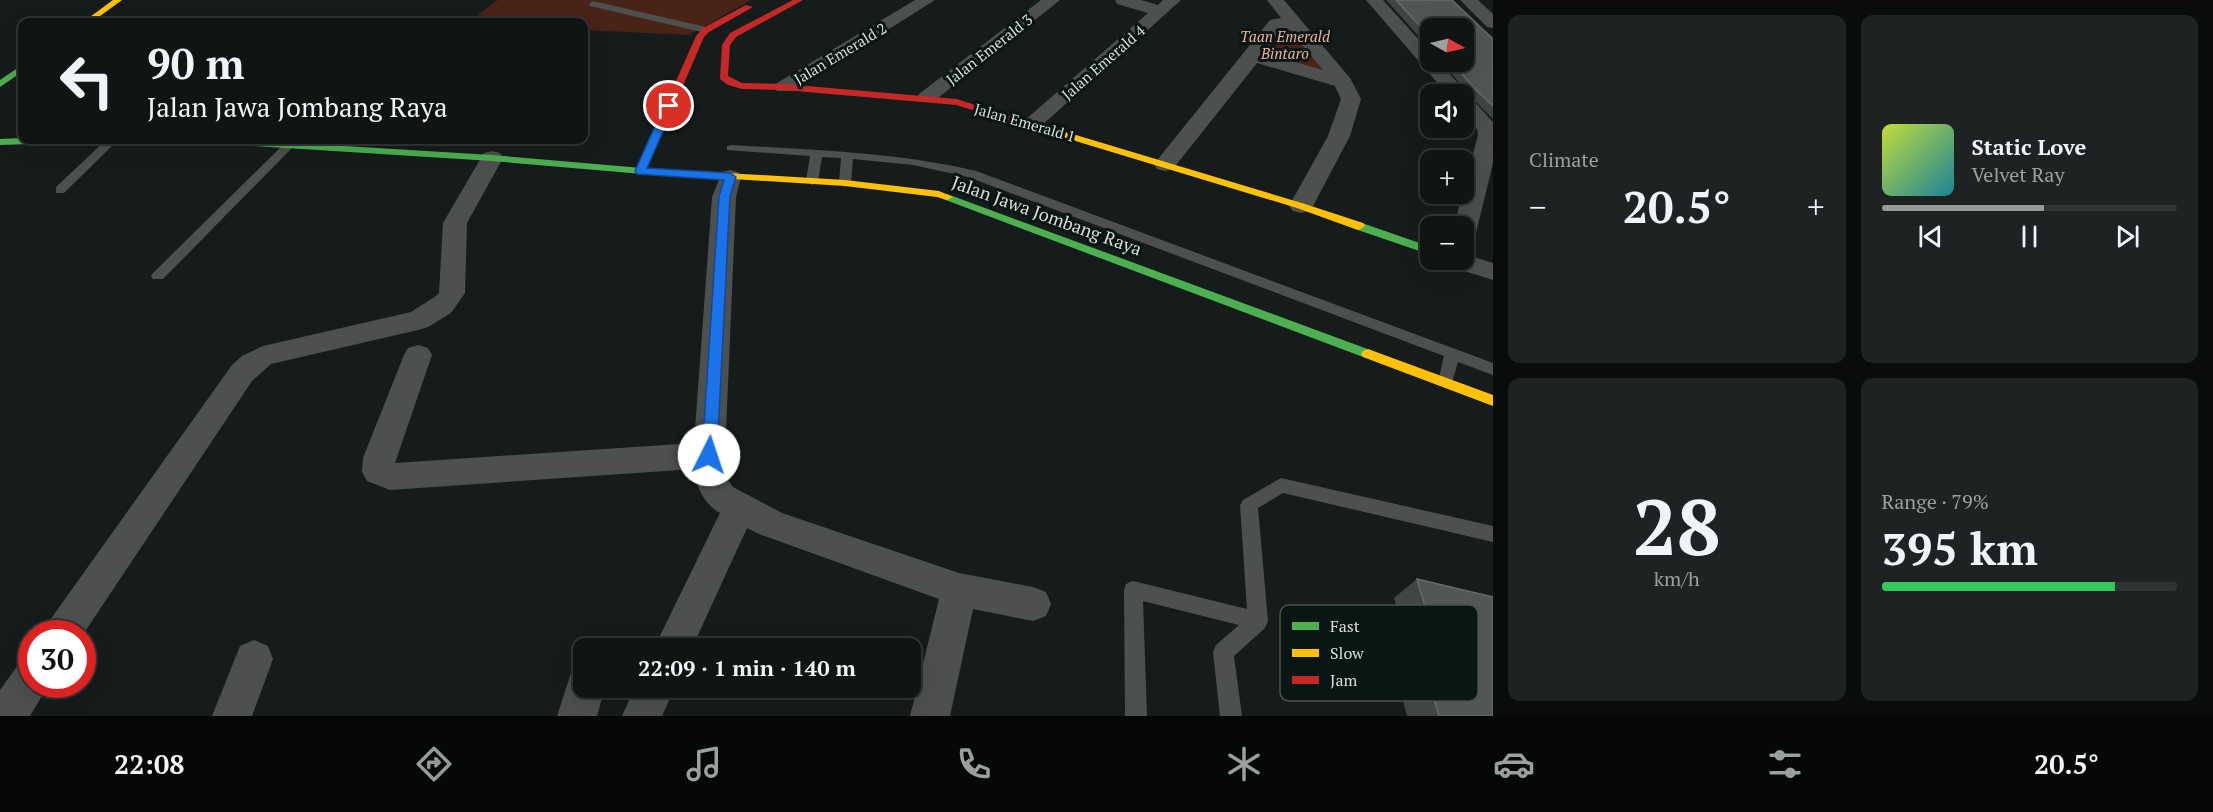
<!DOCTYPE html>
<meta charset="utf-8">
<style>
:root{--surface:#101514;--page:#1e2222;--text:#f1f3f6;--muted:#9c9fa0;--line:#303434;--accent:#939a98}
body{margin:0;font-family:"PT Serif",serif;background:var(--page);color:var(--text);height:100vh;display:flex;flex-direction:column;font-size:22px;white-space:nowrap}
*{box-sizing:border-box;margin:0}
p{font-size:20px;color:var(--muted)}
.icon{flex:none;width:33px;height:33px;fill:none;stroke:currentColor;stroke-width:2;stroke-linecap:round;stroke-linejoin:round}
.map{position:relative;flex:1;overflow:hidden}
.side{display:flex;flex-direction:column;gap:15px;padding:15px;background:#090c0b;width:720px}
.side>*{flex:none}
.guide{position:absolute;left:18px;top:18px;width:570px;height:126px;border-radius:12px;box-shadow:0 6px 24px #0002,0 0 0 2px var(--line);background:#101514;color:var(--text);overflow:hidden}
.needle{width:39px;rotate:98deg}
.controls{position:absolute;left:1420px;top:18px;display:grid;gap:12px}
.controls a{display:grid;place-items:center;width:54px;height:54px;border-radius:12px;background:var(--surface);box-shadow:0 6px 24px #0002,0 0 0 2px var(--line);font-size:30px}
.speed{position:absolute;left:18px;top:620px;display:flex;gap:12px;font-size:30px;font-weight:700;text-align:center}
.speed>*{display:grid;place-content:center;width:78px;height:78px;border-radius:50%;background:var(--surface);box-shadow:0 6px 24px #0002,0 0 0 2px var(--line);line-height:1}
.speed .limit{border:9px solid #d22;background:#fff;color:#111}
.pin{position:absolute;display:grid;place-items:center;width:51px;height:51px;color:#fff;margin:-26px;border:3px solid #fff;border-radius:50%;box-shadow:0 2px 6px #0007}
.me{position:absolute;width:66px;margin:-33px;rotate:4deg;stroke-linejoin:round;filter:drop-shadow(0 0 4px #0008)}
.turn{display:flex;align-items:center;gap:21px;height:126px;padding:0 30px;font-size:27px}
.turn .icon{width:78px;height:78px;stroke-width:2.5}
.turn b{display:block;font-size:42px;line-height:51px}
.big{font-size:45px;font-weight:700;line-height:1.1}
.side .widget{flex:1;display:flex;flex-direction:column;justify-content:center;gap:9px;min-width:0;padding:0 21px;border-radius:12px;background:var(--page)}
.side .dial{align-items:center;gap:0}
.dial b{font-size:78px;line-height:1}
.song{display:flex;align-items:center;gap:18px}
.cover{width:72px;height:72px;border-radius:9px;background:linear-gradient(135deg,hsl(70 70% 55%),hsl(190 70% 35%))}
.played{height:6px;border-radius:3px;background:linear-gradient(90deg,var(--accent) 55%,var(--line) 55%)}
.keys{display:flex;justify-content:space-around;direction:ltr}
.heat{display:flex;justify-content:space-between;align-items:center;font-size:33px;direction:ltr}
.charge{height:9px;border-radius:4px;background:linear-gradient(90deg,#34c759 79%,var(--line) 0)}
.side .tiles{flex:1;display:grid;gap:15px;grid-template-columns:repeat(2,1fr)}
.trip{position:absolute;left:573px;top:638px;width:348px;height:60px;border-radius:12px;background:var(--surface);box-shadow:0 6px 24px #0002,0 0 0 2px var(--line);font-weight:700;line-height:60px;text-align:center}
.menu{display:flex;height:96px;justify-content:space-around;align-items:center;background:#060808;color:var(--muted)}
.menu .icon{width:42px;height:42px}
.menu .current{color:var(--accent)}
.menu b{font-size:27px;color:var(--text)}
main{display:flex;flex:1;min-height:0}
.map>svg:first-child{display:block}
.green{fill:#492218}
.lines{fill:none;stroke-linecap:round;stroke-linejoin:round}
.lane{fill:#4d504f;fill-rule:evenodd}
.street{fill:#4d504f;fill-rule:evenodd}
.fast{fill:#4caf50;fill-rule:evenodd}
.slow{fill:#ffc107;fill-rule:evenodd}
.jam{fill:#c62828;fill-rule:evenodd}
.wall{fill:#414645}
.building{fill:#515756;stroke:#666c6b;stroke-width:1.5}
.route{fill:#1a73e8;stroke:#114b97;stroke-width:1.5}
.labels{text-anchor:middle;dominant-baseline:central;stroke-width:6;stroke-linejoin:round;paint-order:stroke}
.far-park-label{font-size:15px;font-style:italic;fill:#f2ae9b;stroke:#0a1613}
.far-street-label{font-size:15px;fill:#d6dedc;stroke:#0a1613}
.street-label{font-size:18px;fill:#d6dedc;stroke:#0a1613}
.key{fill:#0a1613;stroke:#47524f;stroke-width:1.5}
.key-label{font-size:16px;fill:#d6dedc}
</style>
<main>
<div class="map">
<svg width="1493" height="716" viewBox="0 0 1493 716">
<rect width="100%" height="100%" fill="#161c1b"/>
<path class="green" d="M498,0H751L689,35L584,30V22H522L477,15Z
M1293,23L1343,82L1253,56L1276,24Z"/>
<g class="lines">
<path class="lane" d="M593,1L706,27L711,30L706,33L590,6L589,4Z
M106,140H118L64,193H56V187Z
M288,143L292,144V148L163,279H153L151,276L153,273L284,144Z
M731,145C813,150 896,152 976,171L1493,363V375L1458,362L1451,386H1441L1438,382L1444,356L968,177L913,165L853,159L851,183L845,187L839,183L841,158L822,157L818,181L812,185L806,181L810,156L727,150V146Z
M1281,478L1493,526V542L1283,493L1258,508L1268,621L1265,628L1234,656L1242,716H1220L1213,652L1216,645L1239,625L1143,601L1147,716H1125L1124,590L1126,584L1133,581L1247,609L1240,505L1243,500Z"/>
<path class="street" d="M915,0H935L791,91H777L774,87L777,83Z
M1041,0H1060L933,102H919L916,98L919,94Z
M1115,0H1141L1158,5L1163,0H1181L1039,128L1032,130L1025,128L1022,124L1025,120L1148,13L1117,4Z
M1267,0H1284L1350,78L1361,99L1350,136L1313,206L1309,211L1301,213L1293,211L1289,206L1328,136L1341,99L1335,86L1257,63L1173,169L1165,171L1157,169L1154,164L1270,20L1281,18ZM1281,29H1289L1323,70L1264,53Z
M1366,0H1383L1431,53V62H1439L1464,90L1467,94L1465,96L1471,98L1493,122V163L1476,233L1473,238L1464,241V226H1454L1478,135L1477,129L1464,115V94H1447Z
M1460,0H1478L1493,14V28L1487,27Z
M492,151L500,153L503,158L467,223L465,293L451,313L428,327L418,330L271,364L252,381L82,636V633H44L50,620L232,365L242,356L263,346L411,312L436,296L439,293L443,223L481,158L484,153Z
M730,170L738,172L741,177L736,197L725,455L728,480L733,487L782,513L959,573L1033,587L1046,592L1051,604L1046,616L1033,621L973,609L950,716H910L939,599L759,534L747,528L692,648H654L720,513C704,504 696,487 694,469L390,490L367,481L362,472L363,458L404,355L408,348L418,345L428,348L432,355L395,463L694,443L712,197L722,172Z
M1464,254L1493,263V280L1448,266L1444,260H1464Z
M254,640L268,646L273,659L252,716H212L240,646Z
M32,660V684H49L30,716H0V690L18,665Z
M584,668V687H605L597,716H557L571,673Z
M635,687H675L662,716H622Z"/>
<path class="fast" d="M22,65V72L0,87V80Z
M22,138V140H68L63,143L0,145V139Z
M201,140H247L492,155L642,168L647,171L642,174L492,161L206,143Z
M947,194L1373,351L1375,354L1373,357H1363L943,199L941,197Z
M1359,222L1431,247V255L1355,229V223Z"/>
<path class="slow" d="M113,0H122L92,22H83Z
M1016,117L1305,204L1363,223L1365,226L1359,230L1355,229L1297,208L1013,122L1011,120Z
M642,168L845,180L939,191L953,197L947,200L937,197L845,186L638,173L637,171Z
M1368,349L1493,395V406L1363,357L1361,354L1363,351Z"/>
<path class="jam" d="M793,0H803L736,37L730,45L728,76L742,83L784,84L957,99L1021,120L1016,123L956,105L784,90L742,89L728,85L720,79L722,45L730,33Z
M746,5L753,7L709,32L704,37L646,171L645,173H637L636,171L696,36L703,28Z"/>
</g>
<path class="wall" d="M1386,0H1452L1493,39V119L1469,95L1442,62H1464L1431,28V50Z
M1417,579L1493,716H1407L1398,681L1413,671L1394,598Z"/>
<path class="building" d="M1396,0H1452L1493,39V106L1474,88L1452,62H1464V28H1431V38Z
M1417,579L1493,597V716H1439L1424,664L1443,668Z"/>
<path class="route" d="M669,103L674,106L647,168L730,173L736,177L730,196L717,455L715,460L709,461L704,460L702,455L719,196L724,180L637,174L635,171L664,106Z"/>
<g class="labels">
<g class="far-park-label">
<text x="1285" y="36">Taan Emerald<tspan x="1285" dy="17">Bintaro</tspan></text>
</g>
<g class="far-street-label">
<text transform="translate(989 49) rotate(-38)">Jalan Emerald 3</text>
<text transform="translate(840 53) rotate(-31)">Jalan Emerald 2</text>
<text transform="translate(1103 62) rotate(-41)">Jalan Emerald 4</text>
<text transform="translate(1025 122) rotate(16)">Jalan Emerald 1</text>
</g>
<g class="street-label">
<text transform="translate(1047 215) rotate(20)">Jalan Jawa Jombang Raya</text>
</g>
</g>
<rect x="1280" y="605" width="198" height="96" rx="9" class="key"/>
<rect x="1292" y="622" width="27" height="8" fill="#4caf50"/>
<rect x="1292" y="649" width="27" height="8" fill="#ffc107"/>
<rect x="1292" y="676" width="27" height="8" fill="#c62828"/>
<g class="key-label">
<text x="1330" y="632">Fast</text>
<text x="1330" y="659">Slow</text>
<text x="1330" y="686">Jam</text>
</g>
</svg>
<div class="controls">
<a><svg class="needle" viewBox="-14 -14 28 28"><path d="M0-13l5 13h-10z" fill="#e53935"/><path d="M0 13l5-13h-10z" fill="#9c9fa0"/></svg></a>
<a><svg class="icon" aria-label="sound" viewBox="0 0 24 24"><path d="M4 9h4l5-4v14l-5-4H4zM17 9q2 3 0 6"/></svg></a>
<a>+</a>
<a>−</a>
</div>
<div class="speed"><div class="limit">30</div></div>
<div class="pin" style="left:669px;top:106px;background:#d93025"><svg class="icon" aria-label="arrive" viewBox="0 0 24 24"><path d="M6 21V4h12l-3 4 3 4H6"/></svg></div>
<svg class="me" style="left:709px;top:455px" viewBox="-20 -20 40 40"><circle r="19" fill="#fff"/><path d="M0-13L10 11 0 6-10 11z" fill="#1a73e8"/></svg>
<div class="trip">22:09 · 1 min · 140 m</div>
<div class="guide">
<div class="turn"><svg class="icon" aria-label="left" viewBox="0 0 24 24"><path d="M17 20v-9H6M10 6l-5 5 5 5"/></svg><div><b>90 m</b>Jalan Jawa Jombang Raya</div></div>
</div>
</div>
<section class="side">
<div class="tiles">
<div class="widget"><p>Climate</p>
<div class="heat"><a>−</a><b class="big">20.5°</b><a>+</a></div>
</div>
<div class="widget">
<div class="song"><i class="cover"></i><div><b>Static Love</b><p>Velvet Ray</p></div></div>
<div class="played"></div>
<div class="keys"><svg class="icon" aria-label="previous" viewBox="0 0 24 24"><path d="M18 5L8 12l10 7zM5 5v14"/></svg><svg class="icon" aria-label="pause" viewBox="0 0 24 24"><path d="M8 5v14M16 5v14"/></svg><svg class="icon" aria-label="next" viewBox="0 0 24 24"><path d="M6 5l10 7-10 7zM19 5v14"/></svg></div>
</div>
<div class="widget dial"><b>28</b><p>km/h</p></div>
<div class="widget"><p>Range · 79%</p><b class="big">395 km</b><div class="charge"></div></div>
</div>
</section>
</main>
<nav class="menu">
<b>22:08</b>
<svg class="icon current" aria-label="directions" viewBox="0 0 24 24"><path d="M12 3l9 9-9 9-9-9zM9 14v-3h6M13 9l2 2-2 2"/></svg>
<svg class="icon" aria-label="music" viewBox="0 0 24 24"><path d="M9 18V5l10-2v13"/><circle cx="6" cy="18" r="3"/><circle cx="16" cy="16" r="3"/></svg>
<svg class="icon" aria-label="phone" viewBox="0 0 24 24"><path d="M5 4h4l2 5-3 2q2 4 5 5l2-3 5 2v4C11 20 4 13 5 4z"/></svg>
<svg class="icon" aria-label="climate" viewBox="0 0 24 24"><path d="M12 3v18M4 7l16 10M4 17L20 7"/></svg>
<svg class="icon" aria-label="car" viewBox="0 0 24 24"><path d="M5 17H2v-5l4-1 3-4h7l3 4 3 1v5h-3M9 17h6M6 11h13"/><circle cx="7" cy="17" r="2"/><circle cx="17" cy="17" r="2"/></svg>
<svg class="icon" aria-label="filters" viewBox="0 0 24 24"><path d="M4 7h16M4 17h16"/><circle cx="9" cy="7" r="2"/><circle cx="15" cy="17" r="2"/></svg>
<b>20.5°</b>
</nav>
